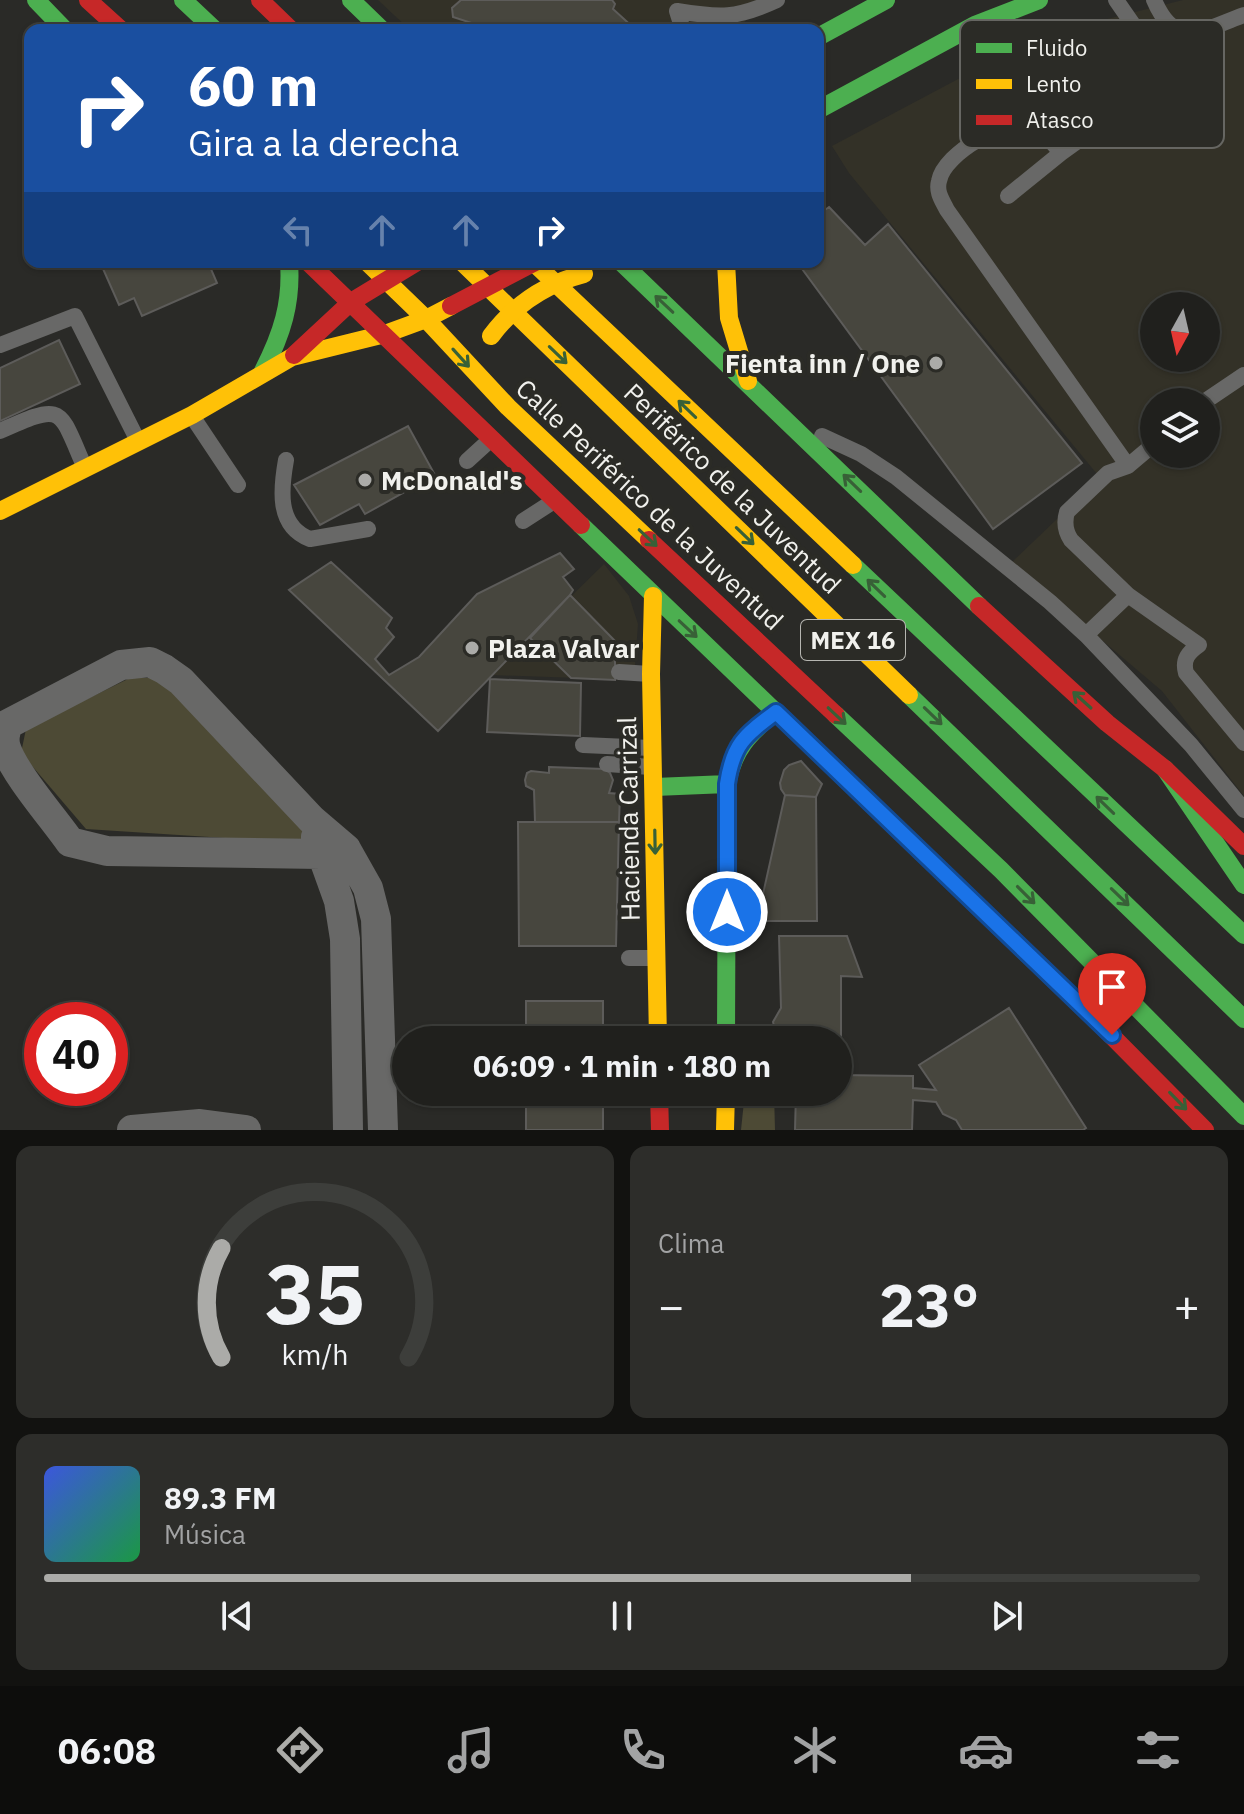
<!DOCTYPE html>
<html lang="es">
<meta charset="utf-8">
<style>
:root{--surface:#20201d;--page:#2d2d2a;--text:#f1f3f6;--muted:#a2a3a4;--line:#3d3e3b;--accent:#ababa8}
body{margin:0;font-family:"IBM Plex Sans",sans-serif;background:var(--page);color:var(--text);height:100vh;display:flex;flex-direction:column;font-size:30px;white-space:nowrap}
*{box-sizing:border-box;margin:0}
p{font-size:26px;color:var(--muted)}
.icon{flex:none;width:44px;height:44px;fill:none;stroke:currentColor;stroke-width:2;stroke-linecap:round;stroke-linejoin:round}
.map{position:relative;height:1130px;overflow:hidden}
.side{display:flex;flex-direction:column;gap:16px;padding:16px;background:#121210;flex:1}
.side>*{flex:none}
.guide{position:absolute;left:24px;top:24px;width:800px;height:244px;border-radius:16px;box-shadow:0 2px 6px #0004,0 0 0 2px var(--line);background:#1a4fa0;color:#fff;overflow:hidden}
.needle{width:52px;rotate:188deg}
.tools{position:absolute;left:1140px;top:292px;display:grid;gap:16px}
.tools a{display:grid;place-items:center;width:80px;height:80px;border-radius:50%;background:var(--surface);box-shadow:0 2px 6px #0004,0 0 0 2px var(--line);font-size:40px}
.speed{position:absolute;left:24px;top:1002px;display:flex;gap:16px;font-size:40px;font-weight:700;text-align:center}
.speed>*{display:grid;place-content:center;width:104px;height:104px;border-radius:50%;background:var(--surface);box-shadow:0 2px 6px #0004,0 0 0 2px var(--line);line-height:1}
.speed .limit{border:12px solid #d22;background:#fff;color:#111}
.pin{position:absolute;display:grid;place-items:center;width:68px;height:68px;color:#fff;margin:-82px -34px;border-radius:50% 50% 50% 0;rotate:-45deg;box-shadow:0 0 8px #0007}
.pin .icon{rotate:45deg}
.me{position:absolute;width:88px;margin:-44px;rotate:0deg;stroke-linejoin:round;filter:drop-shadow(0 0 6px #0008)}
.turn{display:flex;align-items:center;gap:28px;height:168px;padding:0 32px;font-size:36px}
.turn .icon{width:104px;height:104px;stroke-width:2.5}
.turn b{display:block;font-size:56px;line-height:68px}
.lanes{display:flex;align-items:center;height:76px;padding:0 32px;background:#0003;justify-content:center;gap:40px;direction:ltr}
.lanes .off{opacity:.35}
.big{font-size:60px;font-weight:700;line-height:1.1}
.side .widget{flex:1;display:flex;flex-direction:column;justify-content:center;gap:12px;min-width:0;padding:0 28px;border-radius:16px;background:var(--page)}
.side .dial{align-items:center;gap:0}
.dial svg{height:208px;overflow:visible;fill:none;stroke:var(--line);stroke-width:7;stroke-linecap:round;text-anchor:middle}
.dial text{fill:var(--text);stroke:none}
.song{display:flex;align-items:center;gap:24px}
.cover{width:96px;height:96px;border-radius:12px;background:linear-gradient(135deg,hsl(230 70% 55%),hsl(140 70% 35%))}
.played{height:8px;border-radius:4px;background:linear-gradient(90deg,var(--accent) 75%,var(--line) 75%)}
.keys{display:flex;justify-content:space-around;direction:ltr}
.heat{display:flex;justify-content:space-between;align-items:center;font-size:44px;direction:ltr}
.side .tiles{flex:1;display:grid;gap:16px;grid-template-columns:1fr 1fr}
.widget:last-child{grid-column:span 2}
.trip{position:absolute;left:392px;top:1026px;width:460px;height:80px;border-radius:40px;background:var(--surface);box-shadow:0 2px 6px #0004,0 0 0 2px var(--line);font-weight:700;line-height:80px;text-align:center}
.dock{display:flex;height:128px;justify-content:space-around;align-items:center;background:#0d0d0c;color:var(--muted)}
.dock .icon{width:56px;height:56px}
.dock .selected{color:var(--accent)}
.dock b{font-size:36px;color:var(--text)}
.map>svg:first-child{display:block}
.built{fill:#333127;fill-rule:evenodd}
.green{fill:#4d4a35}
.building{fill:#47463e;stroke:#5d5c5a;stroke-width:2}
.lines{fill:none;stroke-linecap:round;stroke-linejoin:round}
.lane{stroke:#686867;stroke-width:16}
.street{stroke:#686867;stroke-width:30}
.fast{stroke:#4caf50;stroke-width:18}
.slow{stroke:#ffc107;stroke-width:18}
.jam{stroke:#c62828;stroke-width:18}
.slow-bridge{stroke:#ffc107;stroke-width:18}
.jam-bridge{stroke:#c62828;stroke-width:18}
.oneway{stroke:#386037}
.route-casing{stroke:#114b97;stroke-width:20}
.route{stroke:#1a73e8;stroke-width:14}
.poi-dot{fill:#ababa8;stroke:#2b2b26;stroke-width:3}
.labels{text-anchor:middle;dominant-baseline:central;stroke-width:8;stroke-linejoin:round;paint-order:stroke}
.shield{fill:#2b2b26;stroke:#b6b6b1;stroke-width:2}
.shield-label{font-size:24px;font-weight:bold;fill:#f1f1ed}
.poi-label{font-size:26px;font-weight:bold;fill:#f1f1ed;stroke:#2b2b26;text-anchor:start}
.street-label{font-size:26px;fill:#f1f1ed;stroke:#2b2b26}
.key{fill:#2b2b26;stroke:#666662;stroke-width:2}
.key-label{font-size:22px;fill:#f1f1ed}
</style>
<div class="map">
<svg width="1244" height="1130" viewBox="0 0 1244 1130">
<rect width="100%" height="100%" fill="#2a2a27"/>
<path class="built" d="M378,0H765L737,30H410Z
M1183,0H1244V796L1162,691L1011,563L1056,520L1097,474L849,173L832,146L1039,36ZM1154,306H1206V358H1154ZM1154,402H1206V454H1154Z
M604,564L629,596L638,624L634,680L491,675Z"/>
<path class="green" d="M130,678H167L320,844L86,829L21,753L26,729Z
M745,1092H774L775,1130H741Z"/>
<path class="building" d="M461,0H612L615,4L613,9L636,30H493L453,17L452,8Z
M829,207L865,245L888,224L1082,463L993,529L797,262H818V215Z
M100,262H208L217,283L142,316L134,298L119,305Z
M59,340L80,384L0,421V368Z
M408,426L435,475L365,514L359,504L320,525L294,485Z
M560,553L574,569L563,577L573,590L570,595L438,731L289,590L331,562L392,618L386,628L394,637L375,659L389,675L419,657L477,594Z
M570,595L615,641V680L571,678L530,638Z
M490,679L581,683L580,736L487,732Z
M801,761L822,784L816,797L785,795L781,789L780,783L784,770L789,765Z
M549,767L604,769L610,773L613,780L609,793L620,794L619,822H535L534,790L526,786L525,780L527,773L531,771L549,773Z
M785,795L816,797L817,921H757Z
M518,822H619L616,946H519Z
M779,936H847L862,977L841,976V1070H838V1040H783L776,1034L773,1022L781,1008Z
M526,1001H603V1040H526Z
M1009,1008L1086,1128L1083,1130H962L956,1120L943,1114L936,1102L913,1100L912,1130H795L796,1092H838V1075L913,1076V1088L936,1090L919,1065Z
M526,1092H603V1130H526Z"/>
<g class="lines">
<path class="lane" d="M1154,0C1176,52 1204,29 1244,15
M683,30L677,11C720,18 736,19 777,0
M1061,153C1054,145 1045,131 1035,127C1008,116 944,153 939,181C936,192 942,200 947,210L1128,466
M1008,196L1061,153L1125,107L1144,80L1148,63L1141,36L1116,0
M0,345L75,316L137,439
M1204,402L1244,375
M192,416L238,485
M0,431C65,402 58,407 85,468
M822,436L861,454L896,477L1050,602L1086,635L1191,745L1244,810
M286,460C281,488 276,526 310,539L368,529
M467,461L490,440
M523,521L554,501
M1128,595L1071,540C1065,531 1064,522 1067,512L1108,473L1128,466L1154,444
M1086,635L1128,595L1199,645C1189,652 1182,659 1186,673L1244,743
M619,672L650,674
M583,745L651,748
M607,764L651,767
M629,958H656"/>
<path class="street" d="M316,837L339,901L345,939L348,1130
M346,849L321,854L107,851L70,842C54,819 14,773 6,748C3,740 5,732 8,724L121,665L150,662L164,669L181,681L312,820L346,849L368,888L376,919L383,1130
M132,1130L200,1124L246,1130"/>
<path class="fast" d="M36,0L65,30
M183,0L215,30
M351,0L382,30
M818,37L886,0
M818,110L975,25L1039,0
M621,262L979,606
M263,371C282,334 292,303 289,262
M581,525L1099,1023
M853,565L1244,935
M909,695L1244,1019
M836,715L1001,870L1244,1116
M1165,769L1244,885
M655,787L727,784
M726,1040L727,784C733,750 749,733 776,712"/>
<path class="slow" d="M367,262L426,319L508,407L649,540
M462,262L909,695
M533,262L853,565
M726,262L729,318L748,381
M0,511L192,415L292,357L385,334L426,319L451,306
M653,596L651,674L658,1040
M725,1130L726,1092"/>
<path class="jam" d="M88,0L121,30
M260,0L291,30
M308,262L581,525
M294,355L351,302L417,262
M649,540L836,715
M979,606L1107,723L1165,769L1244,846
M1099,1023L1205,1130
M659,1092L660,1130"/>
<path class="slow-bridge" d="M491,336C515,304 545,284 584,274"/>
<path class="jam-bridge" d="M451,306L535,262"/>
</g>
<defs><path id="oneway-shaft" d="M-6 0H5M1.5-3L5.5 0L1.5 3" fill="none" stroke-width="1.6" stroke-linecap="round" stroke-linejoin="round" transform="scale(2)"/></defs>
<g class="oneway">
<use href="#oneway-shaft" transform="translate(664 304) rotate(-137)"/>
<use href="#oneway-shaft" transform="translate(558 355) rotate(44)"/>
<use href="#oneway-shaft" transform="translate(461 358) rotate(48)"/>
<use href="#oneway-shaft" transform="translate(687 409) rotate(-136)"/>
<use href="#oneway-shaft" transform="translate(852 483) rotate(-136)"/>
<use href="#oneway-shaft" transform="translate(745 536) rotate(44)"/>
<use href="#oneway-shaft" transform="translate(648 538) rotate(43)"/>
<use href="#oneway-shaft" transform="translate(876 588) rotate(-136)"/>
<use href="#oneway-shaft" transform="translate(688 629) rotate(43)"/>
<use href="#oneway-shaft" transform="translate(1082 700) rotate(-138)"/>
<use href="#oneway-shaft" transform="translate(837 716) rotate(43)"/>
<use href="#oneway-shaft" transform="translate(933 716) rotate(44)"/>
<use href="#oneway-shaft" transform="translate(1105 805) rotate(-136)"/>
<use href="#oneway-shaft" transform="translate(655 842) rotate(89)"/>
<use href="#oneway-shaft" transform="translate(1026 895) rotate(45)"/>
<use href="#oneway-shaft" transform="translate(1120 897) rotate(44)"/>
<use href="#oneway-shaft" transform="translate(1178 1101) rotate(46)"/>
</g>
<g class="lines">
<defs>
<path id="route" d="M727,912V784C733,744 744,736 776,712L1112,1035"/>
</defs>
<use href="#route" class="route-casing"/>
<use href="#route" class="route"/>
</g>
<g class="poi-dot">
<circle cx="936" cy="363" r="8"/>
<circle cx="365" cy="480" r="8"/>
<circle cx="472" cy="648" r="8"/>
</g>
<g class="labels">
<rect class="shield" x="801" y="620" width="104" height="40" rx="6"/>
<g class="shield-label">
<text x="853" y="640">MEX 16</text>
</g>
<g class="poi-label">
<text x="920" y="363" text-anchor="end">Fienta inn / One</text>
<text x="381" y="480">McDonald's</text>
<text x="488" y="648">Plaza Valvar</text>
</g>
<g class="street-label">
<text transform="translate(733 488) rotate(44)">Periférico de la Juventud</text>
<text transform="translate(650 504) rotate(43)">Calle Periférico de la Juventud</text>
<text transform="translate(628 819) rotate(-91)">Hacienda Carrizal</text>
</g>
</g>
<rect x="960" y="20" width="264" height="128" rx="12" class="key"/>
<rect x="976" y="43" width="36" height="10" fill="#4caf50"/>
<rect x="976" y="79" width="36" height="10" fill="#ffc107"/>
<rect x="976" y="115" width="36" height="10" fill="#c62828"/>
<g class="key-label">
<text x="1026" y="56">Fluido</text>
<text x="1026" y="92">Lento</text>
<text x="1026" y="128">Atasco</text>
</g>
</svg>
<div class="tools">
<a><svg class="needle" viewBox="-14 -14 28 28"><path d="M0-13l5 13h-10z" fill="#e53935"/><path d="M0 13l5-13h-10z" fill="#a2a3a4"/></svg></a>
<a><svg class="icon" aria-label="layers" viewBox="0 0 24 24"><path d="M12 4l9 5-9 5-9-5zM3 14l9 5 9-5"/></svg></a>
</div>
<div class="speed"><div class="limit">40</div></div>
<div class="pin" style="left:1112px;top:1035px;background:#d93025"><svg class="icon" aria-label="arrive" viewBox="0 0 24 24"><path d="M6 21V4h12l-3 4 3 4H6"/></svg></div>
<svg class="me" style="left:727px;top:912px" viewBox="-20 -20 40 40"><circle r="17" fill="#1a73e8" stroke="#fff" stroke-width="3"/><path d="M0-11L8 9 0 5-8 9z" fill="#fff"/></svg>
<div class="trip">06:09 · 1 min · 180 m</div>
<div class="guide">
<div class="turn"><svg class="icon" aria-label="right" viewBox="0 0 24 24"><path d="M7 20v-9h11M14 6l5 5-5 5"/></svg><div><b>60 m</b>Gira a la derecha</div></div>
<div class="lanes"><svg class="icon off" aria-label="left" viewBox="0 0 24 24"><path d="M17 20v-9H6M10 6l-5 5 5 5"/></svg><svg class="icon off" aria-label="ahead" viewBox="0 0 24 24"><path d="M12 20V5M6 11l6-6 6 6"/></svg><svg class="icon off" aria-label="ahead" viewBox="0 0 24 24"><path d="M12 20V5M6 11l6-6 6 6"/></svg><svg class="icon" aria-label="right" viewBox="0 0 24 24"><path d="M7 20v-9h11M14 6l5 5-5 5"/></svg></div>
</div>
</div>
<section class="side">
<div class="tiles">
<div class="widget dial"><svg viewBox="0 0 100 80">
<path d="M14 69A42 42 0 1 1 86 69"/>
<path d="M14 69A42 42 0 0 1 14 27" stroke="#ababa8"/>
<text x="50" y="56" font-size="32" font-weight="700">35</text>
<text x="50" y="72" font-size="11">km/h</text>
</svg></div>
<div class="widget"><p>Clima</p>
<div class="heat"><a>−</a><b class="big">23°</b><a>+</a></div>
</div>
<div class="widget">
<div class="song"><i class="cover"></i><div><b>89.3 FM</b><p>Música</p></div></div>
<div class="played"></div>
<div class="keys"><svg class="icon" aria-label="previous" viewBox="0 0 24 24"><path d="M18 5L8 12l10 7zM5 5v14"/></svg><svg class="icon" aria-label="pause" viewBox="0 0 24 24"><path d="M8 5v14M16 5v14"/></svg><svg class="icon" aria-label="next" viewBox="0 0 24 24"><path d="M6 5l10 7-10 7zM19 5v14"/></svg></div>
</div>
</div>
</section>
<nav class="dock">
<b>06:08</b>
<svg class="icon selected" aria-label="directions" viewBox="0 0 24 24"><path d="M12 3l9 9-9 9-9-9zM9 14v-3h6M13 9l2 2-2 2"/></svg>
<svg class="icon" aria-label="music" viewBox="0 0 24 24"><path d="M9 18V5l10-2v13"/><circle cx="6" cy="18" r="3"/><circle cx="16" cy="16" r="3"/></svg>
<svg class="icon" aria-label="phone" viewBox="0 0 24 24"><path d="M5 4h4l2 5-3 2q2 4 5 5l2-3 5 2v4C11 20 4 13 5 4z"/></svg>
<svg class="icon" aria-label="climate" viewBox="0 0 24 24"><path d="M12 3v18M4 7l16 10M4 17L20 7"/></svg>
<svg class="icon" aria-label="car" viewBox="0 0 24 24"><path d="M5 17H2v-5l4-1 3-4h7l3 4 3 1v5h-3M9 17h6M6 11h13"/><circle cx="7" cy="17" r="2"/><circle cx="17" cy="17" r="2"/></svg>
<svg class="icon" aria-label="filters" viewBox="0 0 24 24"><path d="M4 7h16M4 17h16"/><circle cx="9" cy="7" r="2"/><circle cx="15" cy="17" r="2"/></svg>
</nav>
